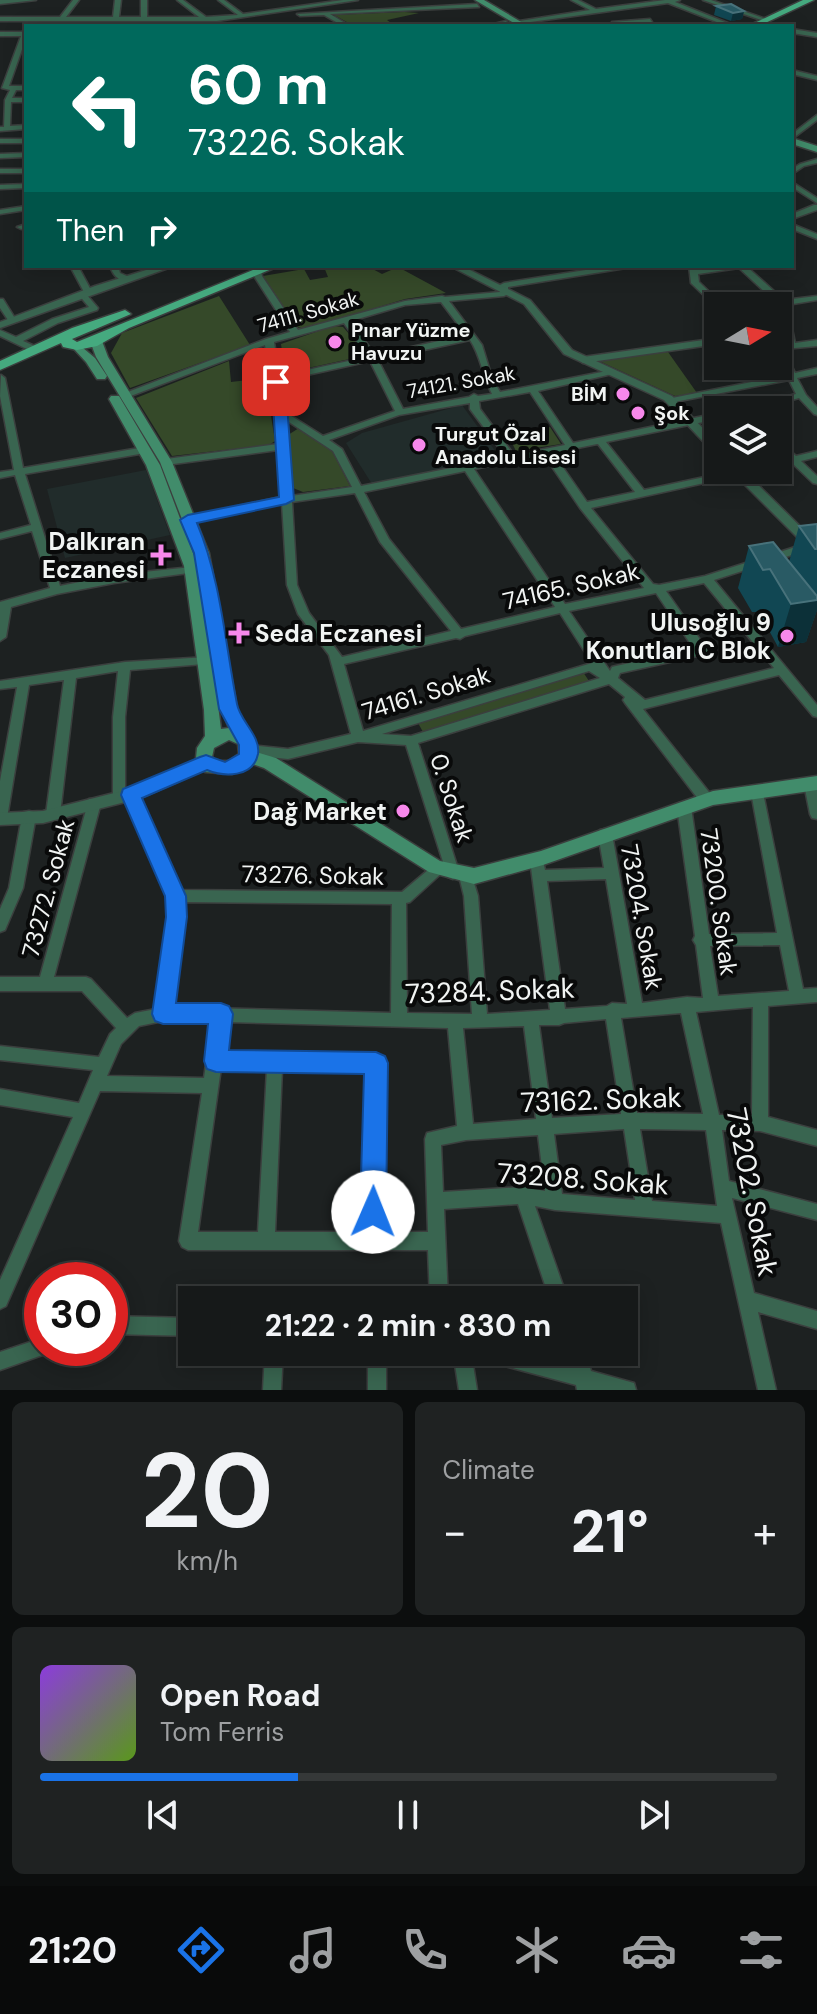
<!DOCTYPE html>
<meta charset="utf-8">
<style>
:root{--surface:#161919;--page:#1f2222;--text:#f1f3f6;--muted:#9ea0a2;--line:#353838;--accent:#1a73e8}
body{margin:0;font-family:"DM Sans",sans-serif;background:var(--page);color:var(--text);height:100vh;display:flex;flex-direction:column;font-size:30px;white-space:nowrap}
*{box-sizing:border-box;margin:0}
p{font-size:26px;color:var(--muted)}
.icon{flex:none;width:44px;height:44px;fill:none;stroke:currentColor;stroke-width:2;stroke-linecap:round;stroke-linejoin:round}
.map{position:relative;height:1390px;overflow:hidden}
.panel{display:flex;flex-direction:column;gap:12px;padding:12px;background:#0c0e0e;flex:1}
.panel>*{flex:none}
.top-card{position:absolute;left:24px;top:24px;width:770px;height:244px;border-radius:0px;box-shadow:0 4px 20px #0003,0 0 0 2px var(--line);background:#00695c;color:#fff;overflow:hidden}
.needle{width:52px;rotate:80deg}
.controls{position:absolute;left:704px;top:292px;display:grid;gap:16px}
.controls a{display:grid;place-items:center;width:88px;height:88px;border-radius:0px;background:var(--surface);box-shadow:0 4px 20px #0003,0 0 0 2px var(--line);font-size:40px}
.speed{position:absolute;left:24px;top:1262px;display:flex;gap:16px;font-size:40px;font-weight:700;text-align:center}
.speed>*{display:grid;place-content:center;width:104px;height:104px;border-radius:50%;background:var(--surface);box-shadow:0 4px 20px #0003,0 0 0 2px var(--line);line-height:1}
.speed .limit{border:12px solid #d22;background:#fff;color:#111}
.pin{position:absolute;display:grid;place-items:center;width:68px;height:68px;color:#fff;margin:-34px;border-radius:16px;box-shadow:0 4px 12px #0006}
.me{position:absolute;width:88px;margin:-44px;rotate:1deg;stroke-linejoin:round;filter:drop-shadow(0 0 6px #0008)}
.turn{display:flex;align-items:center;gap:28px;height:168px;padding:0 32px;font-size:36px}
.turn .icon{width:104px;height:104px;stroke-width:2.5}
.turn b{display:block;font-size:56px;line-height:68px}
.then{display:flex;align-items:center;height:76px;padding:0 32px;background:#0003;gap:16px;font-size:30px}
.big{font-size:60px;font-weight:700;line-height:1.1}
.panel .card{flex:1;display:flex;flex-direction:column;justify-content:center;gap:12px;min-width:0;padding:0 28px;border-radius:12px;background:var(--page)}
.panel .dial{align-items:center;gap:0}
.dial b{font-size:104px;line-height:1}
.song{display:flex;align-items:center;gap:24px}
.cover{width:96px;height:96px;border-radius:12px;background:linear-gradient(135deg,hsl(270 70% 55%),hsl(90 70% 35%))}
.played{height:8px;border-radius:4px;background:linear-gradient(90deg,var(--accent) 35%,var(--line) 35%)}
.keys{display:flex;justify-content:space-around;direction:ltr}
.heat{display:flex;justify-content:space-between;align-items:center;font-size:44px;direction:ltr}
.panel .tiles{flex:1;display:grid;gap:12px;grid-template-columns:1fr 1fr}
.card:last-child{grid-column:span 2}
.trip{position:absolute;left:178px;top:1286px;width:460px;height:80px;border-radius:0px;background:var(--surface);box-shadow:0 4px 20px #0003,0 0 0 2px var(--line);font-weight:700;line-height:80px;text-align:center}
.menu{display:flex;height:128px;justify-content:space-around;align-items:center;background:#090a0a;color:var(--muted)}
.menu .icon{width:56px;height:56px}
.menu .selected{color:var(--accent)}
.menu b{font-size:36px;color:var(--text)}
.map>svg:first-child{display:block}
.built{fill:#212c2b}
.green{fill:#354929}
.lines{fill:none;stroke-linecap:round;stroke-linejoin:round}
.minor-casing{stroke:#3b3f3e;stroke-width:3}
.tertiary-casing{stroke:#3b3f3e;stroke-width:3}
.secondary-casing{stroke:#3b3f3e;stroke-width:3}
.primary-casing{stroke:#3b3f3e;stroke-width:3}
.minor{fill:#396550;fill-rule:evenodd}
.tertiary{fill:#396550;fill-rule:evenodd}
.secondary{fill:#418c6b;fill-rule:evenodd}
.primary{fill:#45aa7f;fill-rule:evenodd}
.wall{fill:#114753}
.shaded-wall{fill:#0c3038}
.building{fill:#295a64;stroke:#48727b;stroke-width:2}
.route{fill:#1a73e8;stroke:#114b97;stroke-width:2}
.poi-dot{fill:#f788eb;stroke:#090a0a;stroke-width:3}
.labels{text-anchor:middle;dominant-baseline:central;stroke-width:8;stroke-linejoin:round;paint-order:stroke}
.far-street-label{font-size:20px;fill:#f1f4f3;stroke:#090a0a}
.far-poi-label{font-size:20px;font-weight:bold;fill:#f1f4f3;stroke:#090a0a;text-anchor:start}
.poi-label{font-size:24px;font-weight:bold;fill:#f1f4f3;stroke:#090a0a;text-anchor:end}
.street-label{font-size:24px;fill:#f1f4f3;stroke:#090a0a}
.near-street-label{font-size:28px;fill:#f1f4f3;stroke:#090a0a}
</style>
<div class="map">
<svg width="817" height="1390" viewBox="0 0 817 1390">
<rect width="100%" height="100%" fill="#1d2121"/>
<path class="built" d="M462,405L501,459L372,484L346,443L362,433Z
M146,470L170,535L65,558L47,489Z"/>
<path class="green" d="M404,12L419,13L387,20L395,26H354L334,15Z
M367,266L382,274L398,267L446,293L405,299L306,329L297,327L263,276L304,269L310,280L328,277L324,267Z
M219,296L250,345L130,388L111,353L122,333Z
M333,326L343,327L363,350L359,357L285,373L281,344Z
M668,352L697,393L675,396L599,361Z
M229,361L231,382L265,378L275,441L269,445L172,456L136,398Z
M550,427L561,444L516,451L507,433Z
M299,428L332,451L350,486L303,492L293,488L288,435Z
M583,672L589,681L423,732L418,723Z"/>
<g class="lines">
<defs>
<path id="minor" d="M0,0H36L0,4Z
M73,0H79L66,17H113L115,0H121L119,17H141V0H147V17H199L177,0H183L206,17L238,15L218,0H224L243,14L343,0H358L217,21H0V17H60Z
M571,0H578L596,9L665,0H680L675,2L735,26H727L668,3L516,24L513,22L590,10Z
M703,0H711L769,20L764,21Z
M477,4L479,7L330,14L350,26H343L324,15L300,16L297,14Z
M650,19L652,22L615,24L612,22Z
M506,21L508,24L486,26Z
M26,28V38L9,86H26V90H16L12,98H26V102H11L10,126L26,125V129L0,131V127H4L5,100L10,90L2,88L21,36H0V32H22Z
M792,29L817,33V37L792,33Z
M792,70L817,76V80L792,74Z
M817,115V120L792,139V134Z
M0,139H26V143H0Z
M26,153V157L0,158V154Z
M817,159V163L804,166L792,174V169L800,164Z
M0,169H26V173H0Z
M792,182L817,198V203L792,187Z
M26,184V188L0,189V185Z
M814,205H817V210L792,219V214Z
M26,206V210L0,214V210Z
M26,224V228L21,229L17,227Z
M792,224L817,234V239L792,229Z
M70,266H78L92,292L86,294L98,308L97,310L58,323L23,341L37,347V351H31L0,336V330L16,337L52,319L89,307L78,294L84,292Z
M110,266H118L120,273L129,277V281C119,282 113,275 110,266Z
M269,266H309L305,268H273Z
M611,266H630L626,268L508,287V294L504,296L449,301L482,345L492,378L500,392L612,370V374L538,391L573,443L718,413V419L606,442L644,490L737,470H756L754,472L591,508L653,584L659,585L705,576L817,540V547L714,580L817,705V717L813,716L779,675L643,709L712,796L714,800L712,804H702L625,703L623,700L625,697L609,684L418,743L459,872L465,868L470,870L478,896L487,1014L550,1010L530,860L532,856L537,854L542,856L545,870L604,868L598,834L600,830L605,829L610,830L612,834L642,1003L687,997L703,998L696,945L693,940L695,936L677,807L679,803L684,802L689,803L691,807L709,934L777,933L751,792L752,788H762L803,989L817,988V1002L768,1006V1117L817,1130V1146L760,1131L722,1130L729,1181L817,1204V1220L732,1198L754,1293L817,1311V1329L758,1312L776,1390H758L721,1223L555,1210L535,1206L568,1300H550L518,1204L444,1209L448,1300H430L428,1250H188L182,1247L179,1241L202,1093L100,1091L6,1306L0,1309V1280L73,1117L0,1105V1089L79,1103L93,1070L0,1060V1046L99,1057L110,1034L116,1028L82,991H0V977H40L89,799H99L101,803L54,977H86L91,979L127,1018L135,1013L156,1009L170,917L169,896L125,799L119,803L114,802L113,798V717L118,671L76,678L60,814L58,818L53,819L48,818L46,814L64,680L29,685L7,818L5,822L0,823V781L17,687L0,689V681L125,662L208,657L210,660L204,664L130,670L125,717V791H135L180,890L402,892L434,865L439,863L444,865L406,745L358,742L288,759L250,755L246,753L244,750L246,747L250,745L288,749L351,734L329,655L298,614L287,585L282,503L179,525L174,522L179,519L281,497L278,450L166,465L161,462L166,459L278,444L275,404L265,345L128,397H122L120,395L266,339L290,332L254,276L255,270H261L262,276L298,330L405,301L442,296L445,297L500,292V285L504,283ZM441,302L466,335L375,355L351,321L405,305ZM344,323L367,357L279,376L274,342ZM470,340C480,354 483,377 492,394L478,396L474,394L469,397L403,409L378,360ZM370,361L395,411L323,436L285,412L280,381ZM530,392L565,445L514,455L480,409L479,401ZM470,403V409L506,457L361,486L342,449L329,440L399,415ZM286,420L333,451L352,487L291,496ZM597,444H598L635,492L587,502L553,453ZM544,455L580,508L644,588L565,604L474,469ZM465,471L555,607L461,629L389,539L364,492ZM355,493L380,542L451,631L342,657L309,613L297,585L292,502ZM704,583L774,668L645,700L618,678L620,673L706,654L708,651L706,648L666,591ZM656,593L694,649L616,666L612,667L610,671L569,611ZM560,613L592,663L363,731L344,664L456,638L460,639L465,636ZM589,671L600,678L411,736L382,734ZM445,870L448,877L453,879L459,876L464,896L472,1014L407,1013L406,903L410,902ZM606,879L627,1004L612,1003L607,1006L565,1009L547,881ZM183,902L392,904L391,1013L171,1007L184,917ZM780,945L789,991L718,996L710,946ZM753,1007L752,1115H719L696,1012ZM681,1013L703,1114L637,1113L621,1018ZM606,1019L621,1114L552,1118L539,1025H559L564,1023ZM163,1021L212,1022L204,1078L107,1076L121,1044L139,1026ZM227,1022L448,1028L457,1126L427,1133L425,1139L428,1232H382L384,1063L381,1058L376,1056L223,1054ZM524,1026L536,1119L473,1124L463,1028ZM221,1068L267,1069L258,1232H198ZM282,1069L368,1070L365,1232H275ZM624,1129L635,1200L562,1194L554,1134ZM640,1129L706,1130L717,1206L652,1201ZM538,1135L545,1191L523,1187L443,1192L441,1145L466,1140Z
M689,266H697V269L722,266H746L784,300L817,296V300L787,305L795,343L817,340V346L784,349L795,373L817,368V374L797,378L806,395L817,407V415L814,414L799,398L756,410H740L742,408L796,394L789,380L669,403V399L672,398L787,375L778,354V345L787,344L779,305L739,268L698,274L699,282L724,306L717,308L691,283Z
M0,299H3L16,320L15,322L8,320L0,308Z
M718,338V344L583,363L579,360L583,357Z
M1,375L5,378L23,468L145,447L150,450L145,453L25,474L60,586L114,575L192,567L197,570L196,572L114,583L57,594L11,607L6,637L0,641V602L50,588L32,531L0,539V533L31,525L15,475L0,478V472L14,470L0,396Z
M778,441L796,456L817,451V457L801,461L817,476V484L813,483L792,463L778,466V460L787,458L778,449Z
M810,779L815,780L817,786V819L812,818L810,814L804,784L805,780Z
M29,811L34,812L36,816L23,888L5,930L0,932V909L9,888L22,816L24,812Z
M110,1316L192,1318V1336L110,1334Z
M42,1338V1348H51L48,1353L0,1370V1352Z
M265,1352H283L281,1390H263Z
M368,1352H386V1390H368Z
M453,1352H471L477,1390H459Z
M477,1352H520L571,1366L568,1352H586L591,1371L634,1383L636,1390H577L576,1385L486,1361L480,1358Z"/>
<path id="tertiary" d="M159,266H174L0,328V322L95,286Z
M450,266H462L530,300L572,350L672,396L718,444V454L714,453L664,400L564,354L524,304Z
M730,470H743L817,543V554L813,553Z
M206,757L211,759L213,763L211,767L141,798L43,823L0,825V813L43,811L138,787Z"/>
<path id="secondary" d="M475,0H484L528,26H519Z
M792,138L817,146V152L792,144Z
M96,338L102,341L108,357L172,462L209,553L237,709L254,741L256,752L276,758L440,861L474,868L541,851L713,791L817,776V790L713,805L543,865L474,884L429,872L264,768L250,763L232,774L205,772L196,758L197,748L205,736L204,710L184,566L146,465L109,399L111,396H119L160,465L196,561L195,553L160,462L96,357L90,341ZM210,642L221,709L229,728L221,729ZM229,740L238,744L239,754L229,761H216L212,757L214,748Z
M77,343L95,358L107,376L105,379H97L86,362L73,348V344Z"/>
<path id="primary" d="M803,0H814L759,26H748Z
M263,266H279L129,328L97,346L77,350L63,347L61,343L0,370V361L72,328L125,310L131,314L72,339L77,342Z"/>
</defs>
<use href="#minor" class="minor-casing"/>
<use href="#tertiary" class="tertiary-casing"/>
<use href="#secondary" class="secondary-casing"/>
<use href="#primary" class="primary-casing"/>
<use href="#minor" class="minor"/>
<use href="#tertiary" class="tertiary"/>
<use href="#secondary" class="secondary"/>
<use href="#primary" class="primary"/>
</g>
<path class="wall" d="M716,6L744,11L742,19L731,21L714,15Z
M817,524V610L806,642L778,647L759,612H752L738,588L749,546L789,562L799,526Z"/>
<path class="shaded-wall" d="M744,11L742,19L731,21L733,13Z
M817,600V610L806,642L778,647L791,604Z"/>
<path class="building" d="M731,4L744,11L733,13L716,6Z
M817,524V549H815L799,526Z
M773,542L817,596V600L791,604L770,569L763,570L749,546Z"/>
<path class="route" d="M276,378L283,382L287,404L294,500L286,504L197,523C221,580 225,643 237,704C240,721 261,736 258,754C253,778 224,777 207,770L142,798L186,896L187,917L176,1003H221L229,1006L233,1014L229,1050L376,1052L385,1056L388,1063L386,1212L382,1221L373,1225L364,1221L360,1212L364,1074L216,1072L207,1069L204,1061L208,1024H163L155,1021L152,1014L166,917L165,896L121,795L123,789L200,757L206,755L225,762L239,754V745L219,709L194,553L180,520L188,515L279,497L273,404L269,382Z"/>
<g class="poi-dot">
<circle cx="335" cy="342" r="8"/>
<circle cx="623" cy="394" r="8"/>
<circle cx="638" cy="413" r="8"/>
<circle cx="419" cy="445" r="8"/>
<path d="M157 543h8v8h8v8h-8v8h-8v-8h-8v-8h8z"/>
<path d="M235 621h8v8h8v8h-8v8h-8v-8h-8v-8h8z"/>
<circle cx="787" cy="636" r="8"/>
<circle cx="403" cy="811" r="8"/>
</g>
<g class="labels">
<g class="far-street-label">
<text transform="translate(308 312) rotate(-16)">74111. Sokak</text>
<text transform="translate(461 382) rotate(-10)">74121. Sokak</text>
</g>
<g class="far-poi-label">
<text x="351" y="330">Pınar Yüzme<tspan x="351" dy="23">Havuzu</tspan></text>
<text x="607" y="394" text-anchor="end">BİM</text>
<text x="654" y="413">Şok</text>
<text x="435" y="434">Turgut Özal<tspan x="435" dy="23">Anadolu Lisesi</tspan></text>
</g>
<g class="poi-label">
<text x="145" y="541">Dalkıran<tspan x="145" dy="28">Eczanesi</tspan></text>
<text x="771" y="622">Ulusoğlu 9<tspan x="771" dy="28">Konutları C Blok</tspan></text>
<text x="255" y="633" text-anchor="start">Seda Eczanesi</text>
<text x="387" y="811">Dağ Market</text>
</g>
<g class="street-label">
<text transform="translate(571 586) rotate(-13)">74165. Sokak</text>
<text transform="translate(426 693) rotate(-17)">74161. Sokak</text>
<text transform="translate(452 798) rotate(72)">0. Sokak</text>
<text transform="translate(313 875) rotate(1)">73276. Sokak</text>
<text transform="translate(48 888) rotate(-75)">73272. Sokak</text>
<text transform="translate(719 902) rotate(82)">73200. Sokak</text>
<text transform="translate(642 917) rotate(80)">73204. Sokak</text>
</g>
<g class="near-street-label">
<text transform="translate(490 991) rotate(-2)">73284. Sokak</text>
<text transform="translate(601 1100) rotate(-2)">73162. Sokak</text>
<text transform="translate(583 1179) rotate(4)">73208. Sokak</text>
<text transform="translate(752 1192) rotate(79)">73202. Sokak</text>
</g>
</g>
</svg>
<div class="controls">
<a><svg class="needle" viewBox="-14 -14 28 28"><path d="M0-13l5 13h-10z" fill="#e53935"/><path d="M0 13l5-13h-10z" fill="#9ea0a2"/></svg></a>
<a><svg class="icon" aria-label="layers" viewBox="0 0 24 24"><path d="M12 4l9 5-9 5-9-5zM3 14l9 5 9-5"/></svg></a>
</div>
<div class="speed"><div class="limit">30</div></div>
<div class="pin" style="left:276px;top:382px;background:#d93025"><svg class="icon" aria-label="arrive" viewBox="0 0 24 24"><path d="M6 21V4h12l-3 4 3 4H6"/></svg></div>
<svg class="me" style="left:373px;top:1212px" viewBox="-20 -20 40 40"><circle r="19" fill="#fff"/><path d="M0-13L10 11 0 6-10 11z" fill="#1a73e8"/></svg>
<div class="trip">21:22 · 2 min · 830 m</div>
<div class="top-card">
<div class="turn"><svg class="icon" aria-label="left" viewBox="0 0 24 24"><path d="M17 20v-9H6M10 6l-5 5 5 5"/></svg><div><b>60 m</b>73226. Sokak</div></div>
<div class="then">Then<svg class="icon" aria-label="right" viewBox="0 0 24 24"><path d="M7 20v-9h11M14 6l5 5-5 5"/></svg></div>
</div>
</div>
<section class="panel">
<div class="tiles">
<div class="card dial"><b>20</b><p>km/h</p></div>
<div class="card"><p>Climate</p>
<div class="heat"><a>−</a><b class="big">21°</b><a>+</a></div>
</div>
<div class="card">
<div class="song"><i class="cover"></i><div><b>Open Road</b><p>Tom Ferris</p></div></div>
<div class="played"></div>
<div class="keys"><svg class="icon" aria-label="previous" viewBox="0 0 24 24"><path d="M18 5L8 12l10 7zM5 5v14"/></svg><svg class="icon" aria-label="pause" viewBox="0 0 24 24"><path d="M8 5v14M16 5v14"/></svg><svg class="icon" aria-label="next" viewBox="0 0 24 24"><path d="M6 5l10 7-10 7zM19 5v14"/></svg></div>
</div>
</div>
</section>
<nav class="menu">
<b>21:20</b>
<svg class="icon selected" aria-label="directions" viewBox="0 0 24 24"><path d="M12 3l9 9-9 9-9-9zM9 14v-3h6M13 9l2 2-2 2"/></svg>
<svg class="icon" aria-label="music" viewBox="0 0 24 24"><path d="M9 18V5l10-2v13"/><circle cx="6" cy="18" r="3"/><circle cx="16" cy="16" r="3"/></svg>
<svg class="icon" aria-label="phone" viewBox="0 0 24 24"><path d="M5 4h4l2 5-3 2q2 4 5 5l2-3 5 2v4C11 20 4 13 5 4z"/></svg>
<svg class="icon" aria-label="climate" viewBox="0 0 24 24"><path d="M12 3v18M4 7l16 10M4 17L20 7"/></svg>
<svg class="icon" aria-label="car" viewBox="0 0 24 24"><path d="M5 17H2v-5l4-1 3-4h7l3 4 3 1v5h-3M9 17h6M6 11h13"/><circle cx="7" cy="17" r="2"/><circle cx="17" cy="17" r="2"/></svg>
<svg class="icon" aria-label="filters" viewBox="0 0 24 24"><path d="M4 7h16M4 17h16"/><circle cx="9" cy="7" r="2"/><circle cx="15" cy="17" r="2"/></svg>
</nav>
